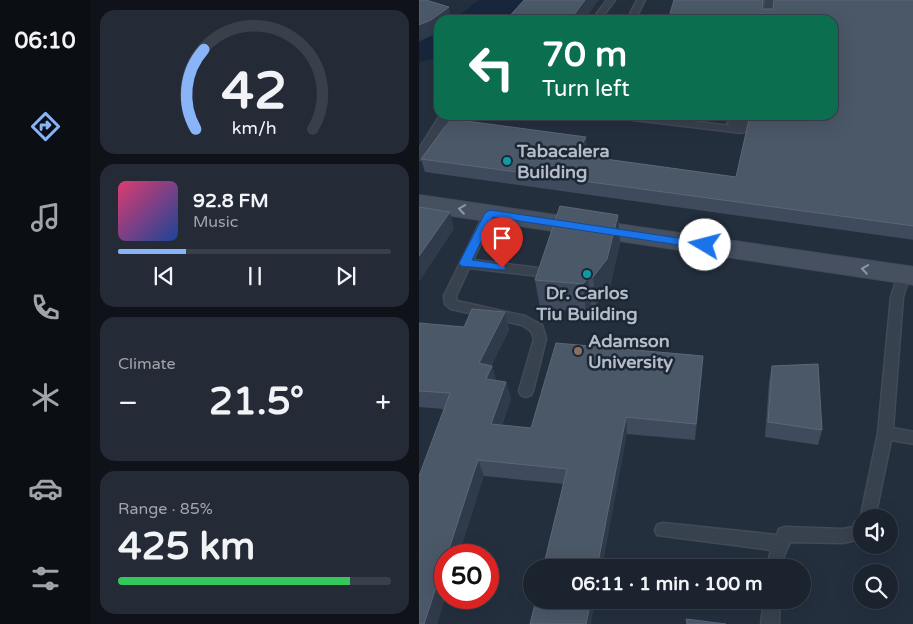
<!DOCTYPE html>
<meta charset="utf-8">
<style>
:root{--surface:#1b232e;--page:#242b36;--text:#f1f3f6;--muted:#a0a4aa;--line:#39404a;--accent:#8ab4f8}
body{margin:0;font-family:"Varela Round",sans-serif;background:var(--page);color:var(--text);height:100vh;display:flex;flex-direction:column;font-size:19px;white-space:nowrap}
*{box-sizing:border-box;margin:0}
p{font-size:16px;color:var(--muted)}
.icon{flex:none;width:28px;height:28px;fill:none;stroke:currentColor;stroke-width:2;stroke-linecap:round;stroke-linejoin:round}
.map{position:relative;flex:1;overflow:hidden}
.details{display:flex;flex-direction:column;gap:10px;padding:10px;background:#0f1319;width:329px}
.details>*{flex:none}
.hud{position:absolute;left:15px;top:15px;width:404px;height:105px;border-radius:15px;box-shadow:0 5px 20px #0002,0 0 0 1px var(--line);background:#0b6e4f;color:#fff;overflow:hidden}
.tools{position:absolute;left:434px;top:509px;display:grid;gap:10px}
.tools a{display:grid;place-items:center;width:45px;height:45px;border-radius:50%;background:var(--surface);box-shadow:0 5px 20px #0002,0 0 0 1px var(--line);font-size:25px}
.speed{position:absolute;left:15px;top:544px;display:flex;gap:10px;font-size:25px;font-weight:700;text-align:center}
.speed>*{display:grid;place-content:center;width:65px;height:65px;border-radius:50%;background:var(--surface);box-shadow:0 5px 20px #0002,0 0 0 1px var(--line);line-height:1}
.speed .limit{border:8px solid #d22;background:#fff;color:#111}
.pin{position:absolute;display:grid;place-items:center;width:42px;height:42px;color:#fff;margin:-51px -21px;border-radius:50% 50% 50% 0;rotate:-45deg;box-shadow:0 0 5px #0007}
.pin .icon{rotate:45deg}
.me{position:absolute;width:55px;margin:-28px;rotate:278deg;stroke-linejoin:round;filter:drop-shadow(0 0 4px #0008)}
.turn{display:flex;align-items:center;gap:18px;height:105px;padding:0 25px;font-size:22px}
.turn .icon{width:65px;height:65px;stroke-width:2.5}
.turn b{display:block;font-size:35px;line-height:42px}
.big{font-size:38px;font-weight:800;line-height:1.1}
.details .tile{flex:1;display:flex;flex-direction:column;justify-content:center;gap:8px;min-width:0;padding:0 18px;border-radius:15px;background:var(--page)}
.details .dial{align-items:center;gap:0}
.dial svg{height:130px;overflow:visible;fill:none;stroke:var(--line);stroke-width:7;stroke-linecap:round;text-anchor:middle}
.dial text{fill:var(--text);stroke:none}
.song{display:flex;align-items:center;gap:15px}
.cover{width:60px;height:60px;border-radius:8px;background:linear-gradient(135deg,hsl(340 70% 55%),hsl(220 70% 35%))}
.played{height:5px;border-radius:2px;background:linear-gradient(90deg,var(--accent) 25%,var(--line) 25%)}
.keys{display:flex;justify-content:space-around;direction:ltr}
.heat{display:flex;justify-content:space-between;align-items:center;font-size:28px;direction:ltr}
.charge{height:8px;border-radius:4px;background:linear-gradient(90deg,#34c759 85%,var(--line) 0)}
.trip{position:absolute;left:104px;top:559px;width:288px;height:50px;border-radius:25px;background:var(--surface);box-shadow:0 5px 20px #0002,0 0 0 1px var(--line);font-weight:800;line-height:50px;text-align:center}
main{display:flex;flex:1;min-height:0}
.menu{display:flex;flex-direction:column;width:90px;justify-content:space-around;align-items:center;background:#0b0e12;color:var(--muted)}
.menu .icon{width:35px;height:35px}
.menu .current{color:var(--accent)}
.menu b{font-size:22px;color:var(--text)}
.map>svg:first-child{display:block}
.water{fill:#17263c}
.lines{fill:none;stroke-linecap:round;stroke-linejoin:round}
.service-casing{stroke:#414a57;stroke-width:3}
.secondary-casing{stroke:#414a57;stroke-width:2}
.service{fill:#38414e;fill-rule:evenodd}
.secondary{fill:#465061;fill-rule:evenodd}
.wall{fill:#3f4b5c}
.shaded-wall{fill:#2f3b4b}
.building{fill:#4b5868;stroke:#5c6777}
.oneway{stroke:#8e96a5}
.route{fill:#1a73e8;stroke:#114b97}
.culture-dot{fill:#0f9aa8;stroke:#1d2633;stroke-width:2}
.education-dot{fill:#8d6e63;stroke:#1d2633;stroke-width:2}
.labels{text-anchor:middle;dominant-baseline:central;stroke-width:5;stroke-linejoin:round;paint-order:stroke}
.poi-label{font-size:18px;font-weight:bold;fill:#b4bcc9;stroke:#1d2633;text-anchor:start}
</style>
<main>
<nav class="menu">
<b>06:10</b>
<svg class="icon current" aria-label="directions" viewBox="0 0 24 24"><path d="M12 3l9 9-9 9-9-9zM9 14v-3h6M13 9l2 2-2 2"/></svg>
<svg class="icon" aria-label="music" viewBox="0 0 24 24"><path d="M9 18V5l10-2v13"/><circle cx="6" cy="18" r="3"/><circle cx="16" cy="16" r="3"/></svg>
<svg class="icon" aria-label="phone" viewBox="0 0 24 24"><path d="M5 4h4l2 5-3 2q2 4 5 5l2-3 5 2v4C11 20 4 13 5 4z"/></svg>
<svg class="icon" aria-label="climate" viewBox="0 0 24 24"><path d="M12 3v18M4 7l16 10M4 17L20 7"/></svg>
<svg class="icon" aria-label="car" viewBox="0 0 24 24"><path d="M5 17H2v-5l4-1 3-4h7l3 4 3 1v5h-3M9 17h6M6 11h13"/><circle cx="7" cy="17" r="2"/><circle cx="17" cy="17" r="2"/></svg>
<svg class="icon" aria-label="filters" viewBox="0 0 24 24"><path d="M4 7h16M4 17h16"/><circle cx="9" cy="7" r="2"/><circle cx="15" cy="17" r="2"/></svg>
</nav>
<section class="details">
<div class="tile dial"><svg viewBox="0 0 100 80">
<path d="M14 69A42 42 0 1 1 86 69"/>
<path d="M14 69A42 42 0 0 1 19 20" stroke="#8ab4f8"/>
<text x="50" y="56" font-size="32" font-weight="700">42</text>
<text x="50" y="72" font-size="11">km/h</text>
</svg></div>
<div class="tile">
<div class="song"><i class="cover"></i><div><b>92.8 FM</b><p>Music</p></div></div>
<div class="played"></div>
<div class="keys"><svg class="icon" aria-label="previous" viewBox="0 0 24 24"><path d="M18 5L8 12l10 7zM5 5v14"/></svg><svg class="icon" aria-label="pause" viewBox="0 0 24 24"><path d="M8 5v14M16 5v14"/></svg><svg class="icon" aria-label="next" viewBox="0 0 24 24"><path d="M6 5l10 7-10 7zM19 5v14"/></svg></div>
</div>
<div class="tile"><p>Climate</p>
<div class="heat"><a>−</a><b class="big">21.5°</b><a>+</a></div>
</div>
<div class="tile"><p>Range · 85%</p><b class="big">425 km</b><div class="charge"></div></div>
</section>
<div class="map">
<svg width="495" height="624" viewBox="0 0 495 624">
<rect width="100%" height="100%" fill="#242f3e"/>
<path class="water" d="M60,0H105L86,20H34Z
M20,29V57L0,62V43Z"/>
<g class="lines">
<defs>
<path id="service" d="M188,0H196L181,20H173Z
M218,0H226L216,20H208Z
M347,0H355L351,20H343Z
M21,115H31L5,157L0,160V149Z
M193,115H222L313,126L308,123L310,121H321L322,115H332L330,125L326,128L328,130L323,133L198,118Z
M71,209L77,213L54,260L119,268L125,272L119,276L50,268L37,296L38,301L106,316L123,325L127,339L114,391L112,395L107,397L102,395L100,391L115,339L112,331L103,325L32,309L26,304L25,296L67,210Z
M485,271L491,275L484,297L474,428L495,432V444L472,440L456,518H442V539L424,543L371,542L365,556L364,568H348L352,550L238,535L236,530L238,525L244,523L358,535L360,529L366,527L424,529L434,527L436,522L441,520L459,433L472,297L479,275Z
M345,600H361L360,624H342Z"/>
<path id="secondary" d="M0,195L495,267V285L0,211Z"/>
</defs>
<use href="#service" class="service-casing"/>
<use href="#secondary" class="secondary-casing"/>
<use href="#service" class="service"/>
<use href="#secondary" class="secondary"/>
</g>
<path class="wall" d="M346,0L344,9H354L495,0V240L6,172L2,159L168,150L165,156L317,177L414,115L249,20Z
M199,215L201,243L191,287L177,305L172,306L167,312L121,308L116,280Z
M86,312L90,330L72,366H73L77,381L87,382L92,399L83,425L112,428L283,373L276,440L208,434L145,484L65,476L26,555V597L18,624L25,409L0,407V323L45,327Z
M353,366L403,430L399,445L346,437L350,382Z"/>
<path class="shaded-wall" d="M166,0H180L165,20H151Z
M30,7L32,20H20V31L15,35L0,41V25Z
M167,137L168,150L159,169L157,155Z
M31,212L35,229L0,282V256Z
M199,215L201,243L191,287L177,305L174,277Z
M169,278L172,306L167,312L164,284Z
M86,312L90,330L65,380L60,363Z
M284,356L283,373L276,440L277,424Z
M73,366L78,383L67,379Z
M87,382L92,399L77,440L72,424Z
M207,417L208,434L183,568H178Z
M59,460L65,476L40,555H28Z
M26,560V597L18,624H5Z
M172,600H177L172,624H167Z"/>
<path class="building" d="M0,0H7L30,7L12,20L0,25Z
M105,0H166L151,20H87Z
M255,0H344L343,9H354L355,0H495V226L2,159L32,119L167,137L157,155L317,177L331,115H414V20H249Z
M141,206L199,215L188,259L174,277L169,278L164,284L116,280Z
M0,207L31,212L0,256Z
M53,309L86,312L60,363L73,366L67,379L87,382L72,424L112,428L137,343L284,356L277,424L207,417L178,568H124L148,469L59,460L28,555H26V560L5,624H0V476L31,393L0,391V323L45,327Z
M399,364L403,430L349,422L353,366Z
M117,600H172L167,624H111Z
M267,619L307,624H268Z"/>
<defs><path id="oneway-chevron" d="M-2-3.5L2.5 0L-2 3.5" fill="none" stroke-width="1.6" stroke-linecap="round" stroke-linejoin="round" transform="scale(1.25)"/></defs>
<g class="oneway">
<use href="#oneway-chevron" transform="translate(43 209) rotate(-172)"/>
<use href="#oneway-chevron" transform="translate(446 269) rotate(-172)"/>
</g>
<path class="route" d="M71,210L286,242L292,245L286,249L74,217L53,260L86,265V270L42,266L40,263L66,213Z"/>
<g class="culture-dot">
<circle cx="88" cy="161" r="5"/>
<circle cx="168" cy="274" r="5"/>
</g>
<circle class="education-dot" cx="159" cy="351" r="5"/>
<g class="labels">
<g class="poi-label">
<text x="98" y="151">Tabacalera<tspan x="98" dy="21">Building</tspan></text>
<text x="168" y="293" text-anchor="middle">Dr. Carlos<tspan x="168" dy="21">Tiu Building</tspan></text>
<text x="169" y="341">Adamson<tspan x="169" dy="21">University</tspan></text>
</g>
</g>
</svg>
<div class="tools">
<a><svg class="icon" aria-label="sound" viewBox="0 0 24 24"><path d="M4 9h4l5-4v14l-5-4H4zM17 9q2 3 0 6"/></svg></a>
<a><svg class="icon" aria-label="search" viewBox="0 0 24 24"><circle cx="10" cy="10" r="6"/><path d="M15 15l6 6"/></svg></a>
</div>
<div class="speed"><div class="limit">50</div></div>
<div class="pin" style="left:83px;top:268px;background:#d93025"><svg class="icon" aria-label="arrive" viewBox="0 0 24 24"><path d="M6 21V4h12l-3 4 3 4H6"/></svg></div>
<svg class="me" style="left:286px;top:245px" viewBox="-20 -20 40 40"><circle r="19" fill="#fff"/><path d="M0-13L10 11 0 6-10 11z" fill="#1a73e8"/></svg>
<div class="trip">06:11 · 1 min · 100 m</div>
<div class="hud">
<div class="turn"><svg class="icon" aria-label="left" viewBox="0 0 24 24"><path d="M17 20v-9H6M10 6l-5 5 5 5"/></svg><div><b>70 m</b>Turn left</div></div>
</div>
</div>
</main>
